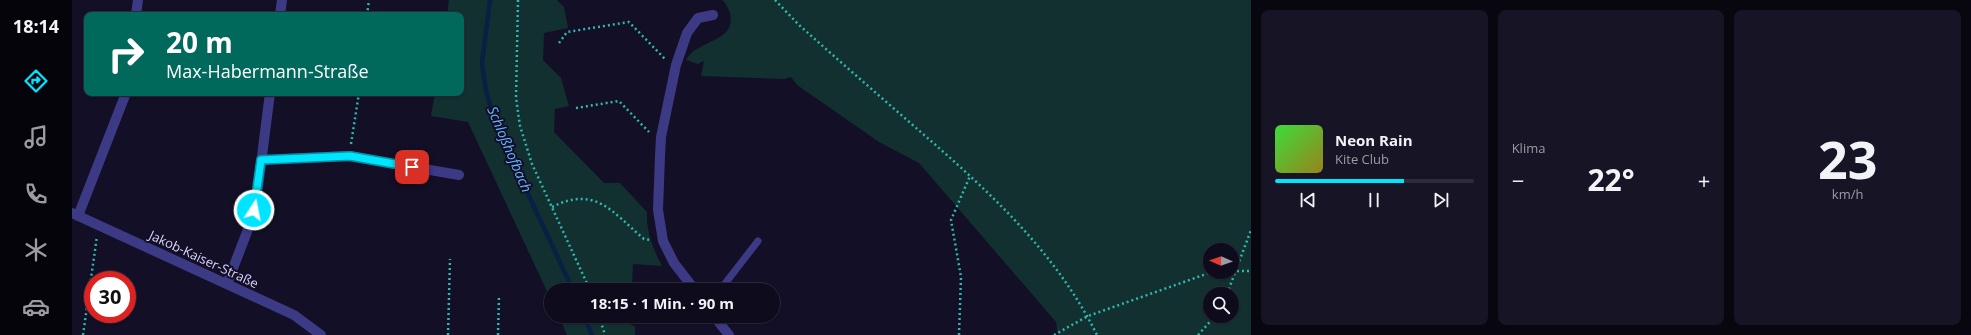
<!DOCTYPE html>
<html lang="de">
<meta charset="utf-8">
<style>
:root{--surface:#0e0b1c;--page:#171425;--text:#f1f3f6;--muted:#9b9ba3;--line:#2e2b3b;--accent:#00e5ff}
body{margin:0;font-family:"Open Sans",sans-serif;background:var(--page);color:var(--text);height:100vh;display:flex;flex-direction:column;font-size:15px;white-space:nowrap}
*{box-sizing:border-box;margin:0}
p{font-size:13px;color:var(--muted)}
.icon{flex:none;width:22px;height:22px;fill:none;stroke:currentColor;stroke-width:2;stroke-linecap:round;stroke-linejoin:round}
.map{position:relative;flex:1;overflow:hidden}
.drawer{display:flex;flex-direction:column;gap:10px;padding:10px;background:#08060f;width:720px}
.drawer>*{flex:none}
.top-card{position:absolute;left:12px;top:12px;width:380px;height:84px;border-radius:8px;box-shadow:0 1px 3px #0004,0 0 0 1px var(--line);background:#00695c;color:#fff;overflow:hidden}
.needle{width:26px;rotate:272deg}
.controls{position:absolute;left:1131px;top:243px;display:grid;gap:8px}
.controls a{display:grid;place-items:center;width:36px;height:36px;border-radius:50%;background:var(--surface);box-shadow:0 1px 3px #0004,0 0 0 1px var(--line);font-size:20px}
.speed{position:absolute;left:12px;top:271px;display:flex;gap:8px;font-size:20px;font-weight:700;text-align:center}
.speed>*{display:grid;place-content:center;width:52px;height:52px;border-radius:50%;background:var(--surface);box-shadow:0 1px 3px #0004,0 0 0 1px var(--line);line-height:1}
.speed .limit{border:6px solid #d22;background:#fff;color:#111}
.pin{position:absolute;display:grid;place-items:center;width:34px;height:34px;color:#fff;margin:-17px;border-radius:8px;box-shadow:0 2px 6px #0006}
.me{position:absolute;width:44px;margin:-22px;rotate:11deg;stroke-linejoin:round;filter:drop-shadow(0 0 3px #0008)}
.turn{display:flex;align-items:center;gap:14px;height:84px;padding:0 16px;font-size:18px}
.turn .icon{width:52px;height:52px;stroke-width:2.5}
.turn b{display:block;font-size:28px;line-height:34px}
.big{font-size:30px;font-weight:700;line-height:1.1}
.drawer .widget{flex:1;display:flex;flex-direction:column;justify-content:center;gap:6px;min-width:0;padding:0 14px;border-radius:8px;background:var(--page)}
.drawer .dial{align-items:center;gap:0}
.dial b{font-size:52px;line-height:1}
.song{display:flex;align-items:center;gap:12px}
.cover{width:48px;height:48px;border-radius:6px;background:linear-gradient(135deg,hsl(120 70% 55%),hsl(50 70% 35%))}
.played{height:4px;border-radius:2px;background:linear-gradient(90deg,var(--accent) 65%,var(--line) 65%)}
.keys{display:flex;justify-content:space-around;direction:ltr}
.heat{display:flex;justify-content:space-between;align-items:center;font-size:22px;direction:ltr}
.drawer .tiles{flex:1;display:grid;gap:10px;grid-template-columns:repeat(3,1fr)}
.trip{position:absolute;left:472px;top:283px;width:236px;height:40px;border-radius:20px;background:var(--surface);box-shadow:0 1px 3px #0004,0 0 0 1px var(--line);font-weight:700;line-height:40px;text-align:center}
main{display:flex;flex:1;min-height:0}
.tabs{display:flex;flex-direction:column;width:72px;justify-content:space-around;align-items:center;background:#06040b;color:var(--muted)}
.tabs .icon{width:28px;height:28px}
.tabs .current{color:var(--accent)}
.tabs b{font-size:18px;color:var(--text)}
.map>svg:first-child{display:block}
.green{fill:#12302f;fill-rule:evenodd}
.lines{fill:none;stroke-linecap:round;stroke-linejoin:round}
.stream{stroke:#0a1f44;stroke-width:4.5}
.path{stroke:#2fb8b0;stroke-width:2.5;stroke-dasharray:2 3;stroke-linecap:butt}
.lane{stroke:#3d3a85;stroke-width:7}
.street{stroke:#3d3a85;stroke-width:10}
.route-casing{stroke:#0095a6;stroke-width:10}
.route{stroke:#00e5ff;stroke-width:7}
.labels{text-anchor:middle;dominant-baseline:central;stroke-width:4;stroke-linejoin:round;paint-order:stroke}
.street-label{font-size:13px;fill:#d9d4ff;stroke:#130f26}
.water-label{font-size:14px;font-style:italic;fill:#62b6ff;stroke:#130f26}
</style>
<main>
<nav class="tabs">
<b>18:14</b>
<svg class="icon current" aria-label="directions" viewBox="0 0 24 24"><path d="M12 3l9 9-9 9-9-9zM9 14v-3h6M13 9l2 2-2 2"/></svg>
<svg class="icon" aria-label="music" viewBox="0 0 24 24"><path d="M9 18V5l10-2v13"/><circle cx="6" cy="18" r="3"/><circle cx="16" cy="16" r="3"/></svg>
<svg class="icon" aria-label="phone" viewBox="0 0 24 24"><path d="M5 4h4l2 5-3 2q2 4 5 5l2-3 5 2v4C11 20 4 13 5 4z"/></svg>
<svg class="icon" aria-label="climate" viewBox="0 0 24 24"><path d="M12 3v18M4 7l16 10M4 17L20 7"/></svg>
<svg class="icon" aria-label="car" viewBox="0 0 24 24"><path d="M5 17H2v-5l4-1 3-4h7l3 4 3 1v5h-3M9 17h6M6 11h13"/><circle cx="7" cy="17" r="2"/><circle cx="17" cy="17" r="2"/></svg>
</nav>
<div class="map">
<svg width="1179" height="335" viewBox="0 0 1179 335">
<rect width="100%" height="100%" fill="#130f26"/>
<path class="green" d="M377,0H485L492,7L496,28L472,33L471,60L489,78L497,106L483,109L482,132L532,183H548L575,212C574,232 581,248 590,266L561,264L560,290H479V300L396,122L359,116L363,93H389V15H375Z
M650,0H1179V335H986L984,322L847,163L807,142L725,85L719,77L712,79L629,76L632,61L626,64L614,60C625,39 665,43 658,13C656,8 654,3 650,0ZM1138,250H1160V272H1138ZM1138,294H1160V316H1138Z
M487,316H559V325L563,326V335H495Z"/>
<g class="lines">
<path class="stream" d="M418,0L410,63L414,91L421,114L435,149L501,290
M512,316L520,335"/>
<path class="path" d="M446,0L444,98L448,126L460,164L518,290
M703,0L727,25C765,59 804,93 843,127C913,188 983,250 1025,335
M295,15L297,0
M487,43L495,32L557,22L593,59
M504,108L547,101L577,132
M279,144L287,93
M480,207C524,185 540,212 572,239L579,240
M1160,271H1179
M1155,294L1179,230
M527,316L533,335
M11,335L25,236
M376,335L378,259
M426,335L427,296
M887,335L889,277L879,220L898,176
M982,335L1016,316L1140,272
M1126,335L1143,316"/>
<path class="lane" d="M648,290L686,241"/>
<path class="street" d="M64,15L66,0
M208,15L210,0
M189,160L277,156L387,175
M0,213L222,315L249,335
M6,216L54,93
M155,284L178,224L185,195L198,93
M623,290L602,263L591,241L586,210L588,156L589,137L604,65L615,33L626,18L641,15
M642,316L657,335"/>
</g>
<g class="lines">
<defs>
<path id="route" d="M182,210L189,160L278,156L340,167"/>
</defs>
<use href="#route" class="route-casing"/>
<use href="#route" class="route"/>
</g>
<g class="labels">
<g class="street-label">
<text transform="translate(132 259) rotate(25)">Jakob-Kaiser-Straße</text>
</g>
<g class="water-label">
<text transform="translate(438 149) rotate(67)">Schloßhofbach</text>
</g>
</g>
</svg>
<div class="controls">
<a><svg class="needle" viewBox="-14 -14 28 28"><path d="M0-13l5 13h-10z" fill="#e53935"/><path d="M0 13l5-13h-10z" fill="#9b9ba3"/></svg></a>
<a><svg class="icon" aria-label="search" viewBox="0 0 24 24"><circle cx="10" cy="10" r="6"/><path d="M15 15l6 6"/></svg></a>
</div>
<div class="speed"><div class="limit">30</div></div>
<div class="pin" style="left:340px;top:167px;background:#d93025"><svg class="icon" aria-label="arrive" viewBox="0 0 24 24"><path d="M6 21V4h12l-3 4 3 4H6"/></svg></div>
<svg class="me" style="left:182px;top:210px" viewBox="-20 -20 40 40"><circle r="17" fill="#00e5ff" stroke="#fff" stroke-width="3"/><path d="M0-11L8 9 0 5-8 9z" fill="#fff"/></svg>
<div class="trip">18:15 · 1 Min. · 90 m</div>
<div class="top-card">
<div class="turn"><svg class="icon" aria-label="right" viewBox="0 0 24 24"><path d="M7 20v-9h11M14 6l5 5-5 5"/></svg><div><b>20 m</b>Max-Habermann-Straße</div></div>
</div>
</div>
<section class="drawer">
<div class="tiles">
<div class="widget">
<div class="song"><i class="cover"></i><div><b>Neon Rain</b><p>Kite Club</p></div></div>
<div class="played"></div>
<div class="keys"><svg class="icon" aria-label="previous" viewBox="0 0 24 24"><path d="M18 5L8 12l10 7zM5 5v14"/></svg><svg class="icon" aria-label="pause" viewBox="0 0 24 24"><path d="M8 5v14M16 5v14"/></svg><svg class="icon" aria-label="next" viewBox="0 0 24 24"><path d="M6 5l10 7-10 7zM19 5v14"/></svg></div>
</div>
<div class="widget"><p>Klima</p>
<div class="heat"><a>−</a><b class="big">22°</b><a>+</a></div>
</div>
<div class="widget dial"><b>23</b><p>km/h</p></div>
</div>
</section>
</main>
